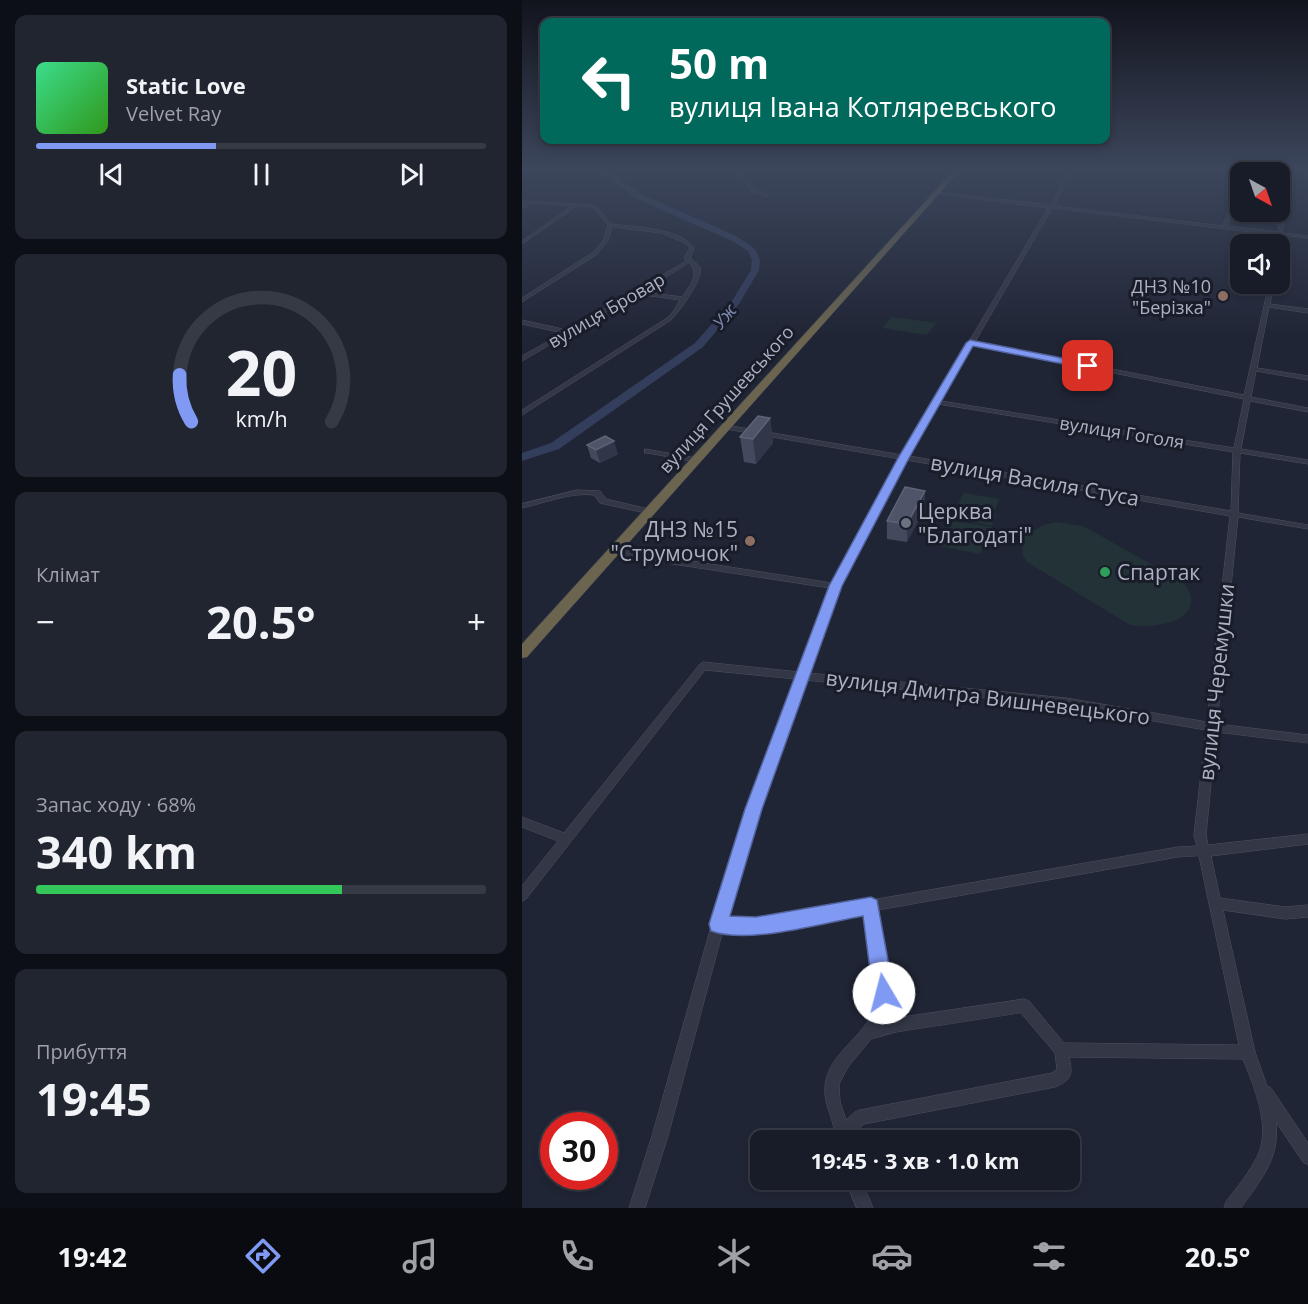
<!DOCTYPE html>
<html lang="uk">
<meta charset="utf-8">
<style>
:root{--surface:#181c28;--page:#212530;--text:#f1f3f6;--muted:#9fa1a8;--line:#363a45;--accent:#809af4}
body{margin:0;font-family:"Open Sans",sans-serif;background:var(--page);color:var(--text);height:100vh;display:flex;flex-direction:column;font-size:22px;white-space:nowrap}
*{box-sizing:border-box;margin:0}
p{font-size:20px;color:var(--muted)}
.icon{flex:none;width:33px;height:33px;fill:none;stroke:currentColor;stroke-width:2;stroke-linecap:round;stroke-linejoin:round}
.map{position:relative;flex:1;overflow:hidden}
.details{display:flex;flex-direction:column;gap:15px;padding:15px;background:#0d0f16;width:522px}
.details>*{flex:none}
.hud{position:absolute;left:18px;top:18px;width:570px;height:126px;border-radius:12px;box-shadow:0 3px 9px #0003,0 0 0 2px var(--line);background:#00695c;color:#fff;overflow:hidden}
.needle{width:39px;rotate:140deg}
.fabs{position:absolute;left:708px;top:162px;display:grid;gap:12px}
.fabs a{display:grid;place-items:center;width:60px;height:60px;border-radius:12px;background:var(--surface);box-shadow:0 3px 9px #0003,0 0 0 2px var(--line);font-size:30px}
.speed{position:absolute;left:18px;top:1112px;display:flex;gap:12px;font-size:30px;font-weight:700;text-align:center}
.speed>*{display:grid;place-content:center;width:78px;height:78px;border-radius:50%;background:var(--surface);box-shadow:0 3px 9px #0003,0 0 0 2px var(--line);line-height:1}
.speed .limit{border:9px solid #d22;background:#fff;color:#111}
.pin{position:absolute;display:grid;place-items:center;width:51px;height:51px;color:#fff;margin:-26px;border-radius:12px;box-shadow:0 3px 9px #0006}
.me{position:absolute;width:66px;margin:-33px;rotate:352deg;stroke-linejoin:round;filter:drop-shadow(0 0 4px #0008)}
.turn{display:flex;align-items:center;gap:21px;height:126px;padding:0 30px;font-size:27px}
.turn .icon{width:78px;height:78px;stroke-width:2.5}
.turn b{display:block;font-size:42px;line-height:51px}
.big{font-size:45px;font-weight:700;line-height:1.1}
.details .card{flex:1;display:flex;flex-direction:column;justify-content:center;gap:9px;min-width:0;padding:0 21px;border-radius:12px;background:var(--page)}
.details .dial{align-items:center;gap:0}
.dial svg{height:156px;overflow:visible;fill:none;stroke:var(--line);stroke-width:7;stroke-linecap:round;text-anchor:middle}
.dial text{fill:var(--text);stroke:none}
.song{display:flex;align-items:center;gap:18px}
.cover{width:72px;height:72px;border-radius:9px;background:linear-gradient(135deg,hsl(150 70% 55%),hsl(110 70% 35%))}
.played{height:6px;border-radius:3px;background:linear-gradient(90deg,var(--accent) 40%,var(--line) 40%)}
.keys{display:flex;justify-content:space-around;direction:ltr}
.heat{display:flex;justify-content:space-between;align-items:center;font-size:33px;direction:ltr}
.charge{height:9px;border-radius:4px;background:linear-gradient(90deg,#34c759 68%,var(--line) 0)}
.trip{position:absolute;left:228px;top:1130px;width:330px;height:60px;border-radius:12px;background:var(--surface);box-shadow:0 3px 9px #0003,0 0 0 2px var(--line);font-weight:700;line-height:60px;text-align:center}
.dock{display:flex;height:96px;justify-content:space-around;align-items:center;background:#0a0b10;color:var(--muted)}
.dock .icon{width:42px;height:42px}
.dock .on{color:var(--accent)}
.dock b{font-size:27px;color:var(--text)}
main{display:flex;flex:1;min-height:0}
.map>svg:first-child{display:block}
.green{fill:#223237}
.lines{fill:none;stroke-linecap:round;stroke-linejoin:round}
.river{fill:#333d5c;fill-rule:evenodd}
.minor-casing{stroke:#4d5261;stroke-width:1}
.highway-casing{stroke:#3a3f4d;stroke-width:1}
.minor{fill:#333746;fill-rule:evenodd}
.highway{fill:#6b6550;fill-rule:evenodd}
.wall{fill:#444a5e}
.shaded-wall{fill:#313649}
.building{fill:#4f5569;stroke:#5e6377;stroke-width:1.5}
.route{fill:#809af4;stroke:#53649f;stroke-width:1.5}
.education-dot{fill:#8d6e63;stroke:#191d2a;stroke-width:2}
.worship-dot{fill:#6b7280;stroke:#191d2a;stroke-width:2}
.leisure-dot{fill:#2e9e5b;stroke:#191d2a;stroke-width:2}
.labels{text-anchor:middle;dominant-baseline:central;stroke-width:6;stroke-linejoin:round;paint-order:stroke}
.far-poi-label{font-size:18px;fill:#adb1c3;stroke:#191d2a;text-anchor:end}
.far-street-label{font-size:18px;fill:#adb1c3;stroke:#191d2a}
.far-water-label{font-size:18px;font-style:italic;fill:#7d8aaf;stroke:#191d2a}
.street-label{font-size:21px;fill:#adb1c3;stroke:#191d2a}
.poi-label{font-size:21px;fill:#adb1c3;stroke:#191d2a;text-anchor:start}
</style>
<main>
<section class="details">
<div class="card">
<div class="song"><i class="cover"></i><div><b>Static Love</b><p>Velvet Ray</p></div></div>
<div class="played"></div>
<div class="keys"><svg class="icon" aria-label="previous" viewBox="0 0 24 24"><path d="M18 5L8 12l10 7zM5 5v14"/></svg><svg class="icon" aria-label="pause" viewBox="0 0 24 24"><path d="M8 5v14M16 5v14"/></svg><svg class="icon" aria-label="next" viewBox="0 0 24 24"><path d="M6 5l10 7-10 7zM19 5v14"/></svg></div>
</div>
<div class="card dial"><svg viewBox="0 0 100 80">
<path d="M14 69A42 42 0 1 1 86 69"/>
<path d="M14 69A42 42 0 0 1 8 45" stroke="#809af4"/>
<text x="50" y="56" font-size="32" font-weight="700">20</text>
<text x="50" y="72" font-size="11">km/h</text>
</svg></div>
<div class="card"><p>Клімат</p>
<div class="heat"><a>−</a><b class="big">20.5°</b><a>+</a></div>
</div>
<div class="card"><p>Запас ходу · 68%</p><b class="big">340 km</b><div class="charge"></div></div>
<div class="card"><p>Прибуття</p><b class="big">19:45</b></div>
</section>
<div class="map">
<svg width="786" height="1208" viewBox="0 0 786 1208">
<rect width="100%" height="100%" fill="#202535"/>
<path class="green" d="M370,317L414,323L405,335L360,328Z
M442,493L477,499L473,510L436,504Z
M435,508L474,515L470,526L431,519Z
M430,521L470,527L465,539L425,532Z
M534,522L561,526L661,582C690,619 635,630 608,625L505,562L500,554L502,537L521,525Z
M424,534L464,542L458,554L418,546Z"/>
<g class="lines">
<path class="river" d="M75,169H83L121,195L216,237L234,250L238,260L237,270L217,304L181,347L37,449L0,461V453L29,443L173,343L210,301L229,270L230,260L226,251L210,241L115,199Z"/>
<defs>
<path id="minor" d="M205,169L215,171L282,169L218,173L234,190L247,195L245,197L230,192L214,173Z
M549,169H553L532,206L701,226L716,179L718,178V184L706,226L756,232L766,173L737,169L786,173V175L770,174L760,233L786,236V238L760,235L758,245L754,244L755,235L530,208L453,342L722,395L747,284H752L748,304L786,309V313L747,307L735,368L786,376V380L734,371L729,397L786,408V412L728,401L719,449L786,460V464L718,453L716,513L786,525V529L716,517L695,724L786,735V743L694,732L684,835L686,845L786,834V844L689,856L698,898L763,907L786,905V917L763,919L701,910L733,1052L745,1086L749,1088L786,1143V1165L781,1162L754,1122C758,1159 739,1179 719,1208H702L704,1202C715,1187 728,1172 736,1155C749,1125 732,1087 721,1059L547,1057C551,1074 550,1080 533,1087L342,1124L329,1136V1140H313C314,1121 301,1106 303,1086C306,1053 342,1038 352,1009C361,981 348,941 344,913L234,932L201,930L146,1136L123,1208H107L130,1136L199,891L225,809L274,679L183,670L4,899L0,901V886L36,841L0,827V817L42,833L178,664L181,662L277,672L308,588L92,555L88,552L92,549L310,583L378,459L204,429L201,427L204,425L380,455L526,208L411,193L413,192L528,205ZM451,345L722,399L712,448L419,401ZM416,404L711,452L709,511L387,456ZM384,460L708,516L685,722L544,698L286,673L317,586ZM283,680L544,706L684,730L672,835L675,846L656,847L234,920L204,918L237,809ZM677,856L717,1045L542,1043L507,1001L502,999L374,1018L360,1022C375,984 362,949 356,910L656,857ZM499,1013L533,1053L535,1069L530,1073L338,1110L333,1112L324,1120L318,1102L317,1084L326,1067L349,1039L374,1032Z
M720,169H724L723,172H719Z
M0,201L72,205C80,209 82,218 89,224C111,227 162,228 172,249L168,257C170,261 175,263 178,267C183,277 156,313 149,320L0,415V410L145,318L151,312L158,300L115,294L0,361V356L41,333L0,324V320L45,330C85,307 125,285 164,261L162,257L168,249L165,244L140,233L90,227L86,241L74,255L0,302V298L70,253L81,241L86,225L71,207L55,206L0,244V241L50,206L11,203L0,209V206L5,203H0ZM167,263C179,273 167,287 160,297L121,292Z
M123,449L174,458L178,460L174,462L126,453H123Z
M55,490L78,491L84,499L131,510L132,512L128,514L78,503L72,495C48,492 23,503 0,508V504Z
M323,1179H339L351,1208H335Z"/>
<path id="highway" d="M433,169H439L5,657L0,658V644Z"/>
</defs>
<use href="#minor" class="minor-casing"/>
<use href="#highway" class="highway-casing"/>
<use href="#minor" class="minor"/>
<use href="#highway" class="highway"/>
</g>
<path class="wall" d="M248,418L251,443L234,464L222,462L218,437Z
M65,445L96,454L78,463L69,458Z
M403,491V508L385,542L365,539V521Z"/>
<path class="shaded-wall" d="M248,418L251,443L234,464L231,439Z
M92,441L96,454L78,463L74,450Z
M403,491V508L385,542V524Z"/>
<path class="building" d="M236,416L248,418L231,439L218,437Z
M83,436L92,441L74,450L65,445Z
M383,487L403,491L385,524L365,521Z"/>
<linearGradient id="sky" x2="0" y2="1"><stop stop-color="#12141d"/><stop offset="0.5" stop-color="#3c465c"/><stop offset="1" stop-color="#3c465c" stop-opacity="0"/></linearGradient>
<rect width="786" height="338" fill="url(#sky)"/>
<path class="route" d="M448,340L566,363L571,366L566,369L451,346L387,458L320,586L240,809L208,916L234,917L349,897L355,900L372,993L369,1000L362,1003L354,1000L351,993L341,916C301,923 226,945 189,931L187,924L223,809L307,586L376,458L444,343Z"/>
<g class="education-dot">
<circle cx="701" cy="296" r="6"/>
<circle cx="228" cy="541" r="6"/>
</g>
<circle class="worship-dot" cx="384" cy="523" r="6"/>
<circle class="leisure-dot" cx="583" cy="572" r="6"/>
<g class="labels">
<g class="far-poi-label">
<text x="689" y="286">ДНЗ №10<tspan x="689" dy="21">"Берізка"</tspan></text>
</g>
<g class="far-street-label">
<text transform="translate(84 310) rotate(-30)">вулиця Бровар</text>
<text transform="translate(204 399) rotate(-48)">вулиця Грушевського</text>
<text transform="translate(600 432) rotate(9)">вулиця Гоголя</text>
</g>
<g class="far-water-label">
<text transform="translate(202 316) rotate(-50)">Уж</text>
</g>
<g class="street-label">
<text transform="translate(513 480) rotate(10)">вулиця Василя Стуса</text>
<text transform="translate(694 682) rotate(-84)">вулиця Черемушки</text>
<text transform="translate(466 697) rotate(7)">вулиця Дмитра Вишневецького</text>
</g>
<g class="poi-label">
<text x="396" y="511">Церква<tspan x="396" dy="24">"Благодаті"</tspan></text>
<text x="216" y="529" text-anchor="end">ДНЗ №15<tspan x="216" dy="24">"Струмочок"</tspan></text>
<text x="595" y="572">Спартак</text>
</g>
</g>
</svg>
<div class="fabs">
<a><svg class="needle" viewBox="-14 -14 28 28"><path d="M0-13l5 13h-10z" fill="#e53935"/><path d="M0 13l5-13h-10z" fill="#9fa1a8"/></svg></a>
<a><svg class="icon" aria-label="sound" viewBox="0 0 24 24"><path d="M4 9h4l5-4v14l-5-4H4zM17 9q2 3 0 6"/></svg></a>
</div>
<div class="speed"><div class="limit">30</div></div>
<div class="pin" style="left:566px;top:366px;background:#d93025"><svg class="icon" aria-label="arrive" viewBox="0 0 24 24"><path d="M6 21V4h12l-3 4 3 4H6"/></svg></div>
<svg class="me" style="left:362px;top:993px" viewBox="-20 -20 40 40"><circle r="19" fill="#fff"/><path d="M0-13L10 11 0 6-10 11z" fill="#809af4"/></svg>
<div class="trip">19:45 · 3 хв · 1.0 km</div>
<div class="hud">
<div class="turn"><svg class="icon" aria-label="left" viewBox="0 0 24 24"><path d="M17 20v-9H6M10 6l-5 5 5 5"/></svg><div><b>50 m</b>вулиця Івана Котляревського</div></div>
</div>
</div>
</main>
<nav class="dock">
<b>19:42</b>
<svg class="icon on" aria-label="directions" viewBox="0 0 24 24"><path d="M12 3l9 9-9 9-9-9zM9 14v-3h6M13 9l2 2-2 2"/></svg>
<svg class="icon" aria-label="music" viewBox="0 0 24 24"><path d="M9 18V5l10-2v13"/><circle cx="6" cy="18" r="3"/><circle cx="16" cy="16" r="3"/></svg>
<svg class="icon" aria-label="phone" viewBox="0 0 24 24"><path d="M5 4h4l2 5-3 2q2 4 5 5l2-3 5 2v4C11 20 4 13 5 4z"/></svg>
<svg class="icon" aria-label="climate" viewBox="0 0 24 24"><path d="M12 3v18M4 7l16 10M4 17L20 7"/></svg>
<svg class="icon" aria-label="car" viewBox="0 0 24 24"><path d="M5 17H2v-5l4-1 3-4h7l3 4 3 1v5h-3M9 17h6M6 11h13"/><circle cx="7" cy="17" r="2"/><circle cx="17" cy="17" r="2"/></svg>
<svg class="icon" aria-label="filters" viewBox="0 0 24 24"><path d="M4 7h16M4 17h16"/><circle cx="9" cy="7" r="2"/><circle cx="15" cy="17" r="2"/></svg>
<b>20.5°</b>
</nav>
